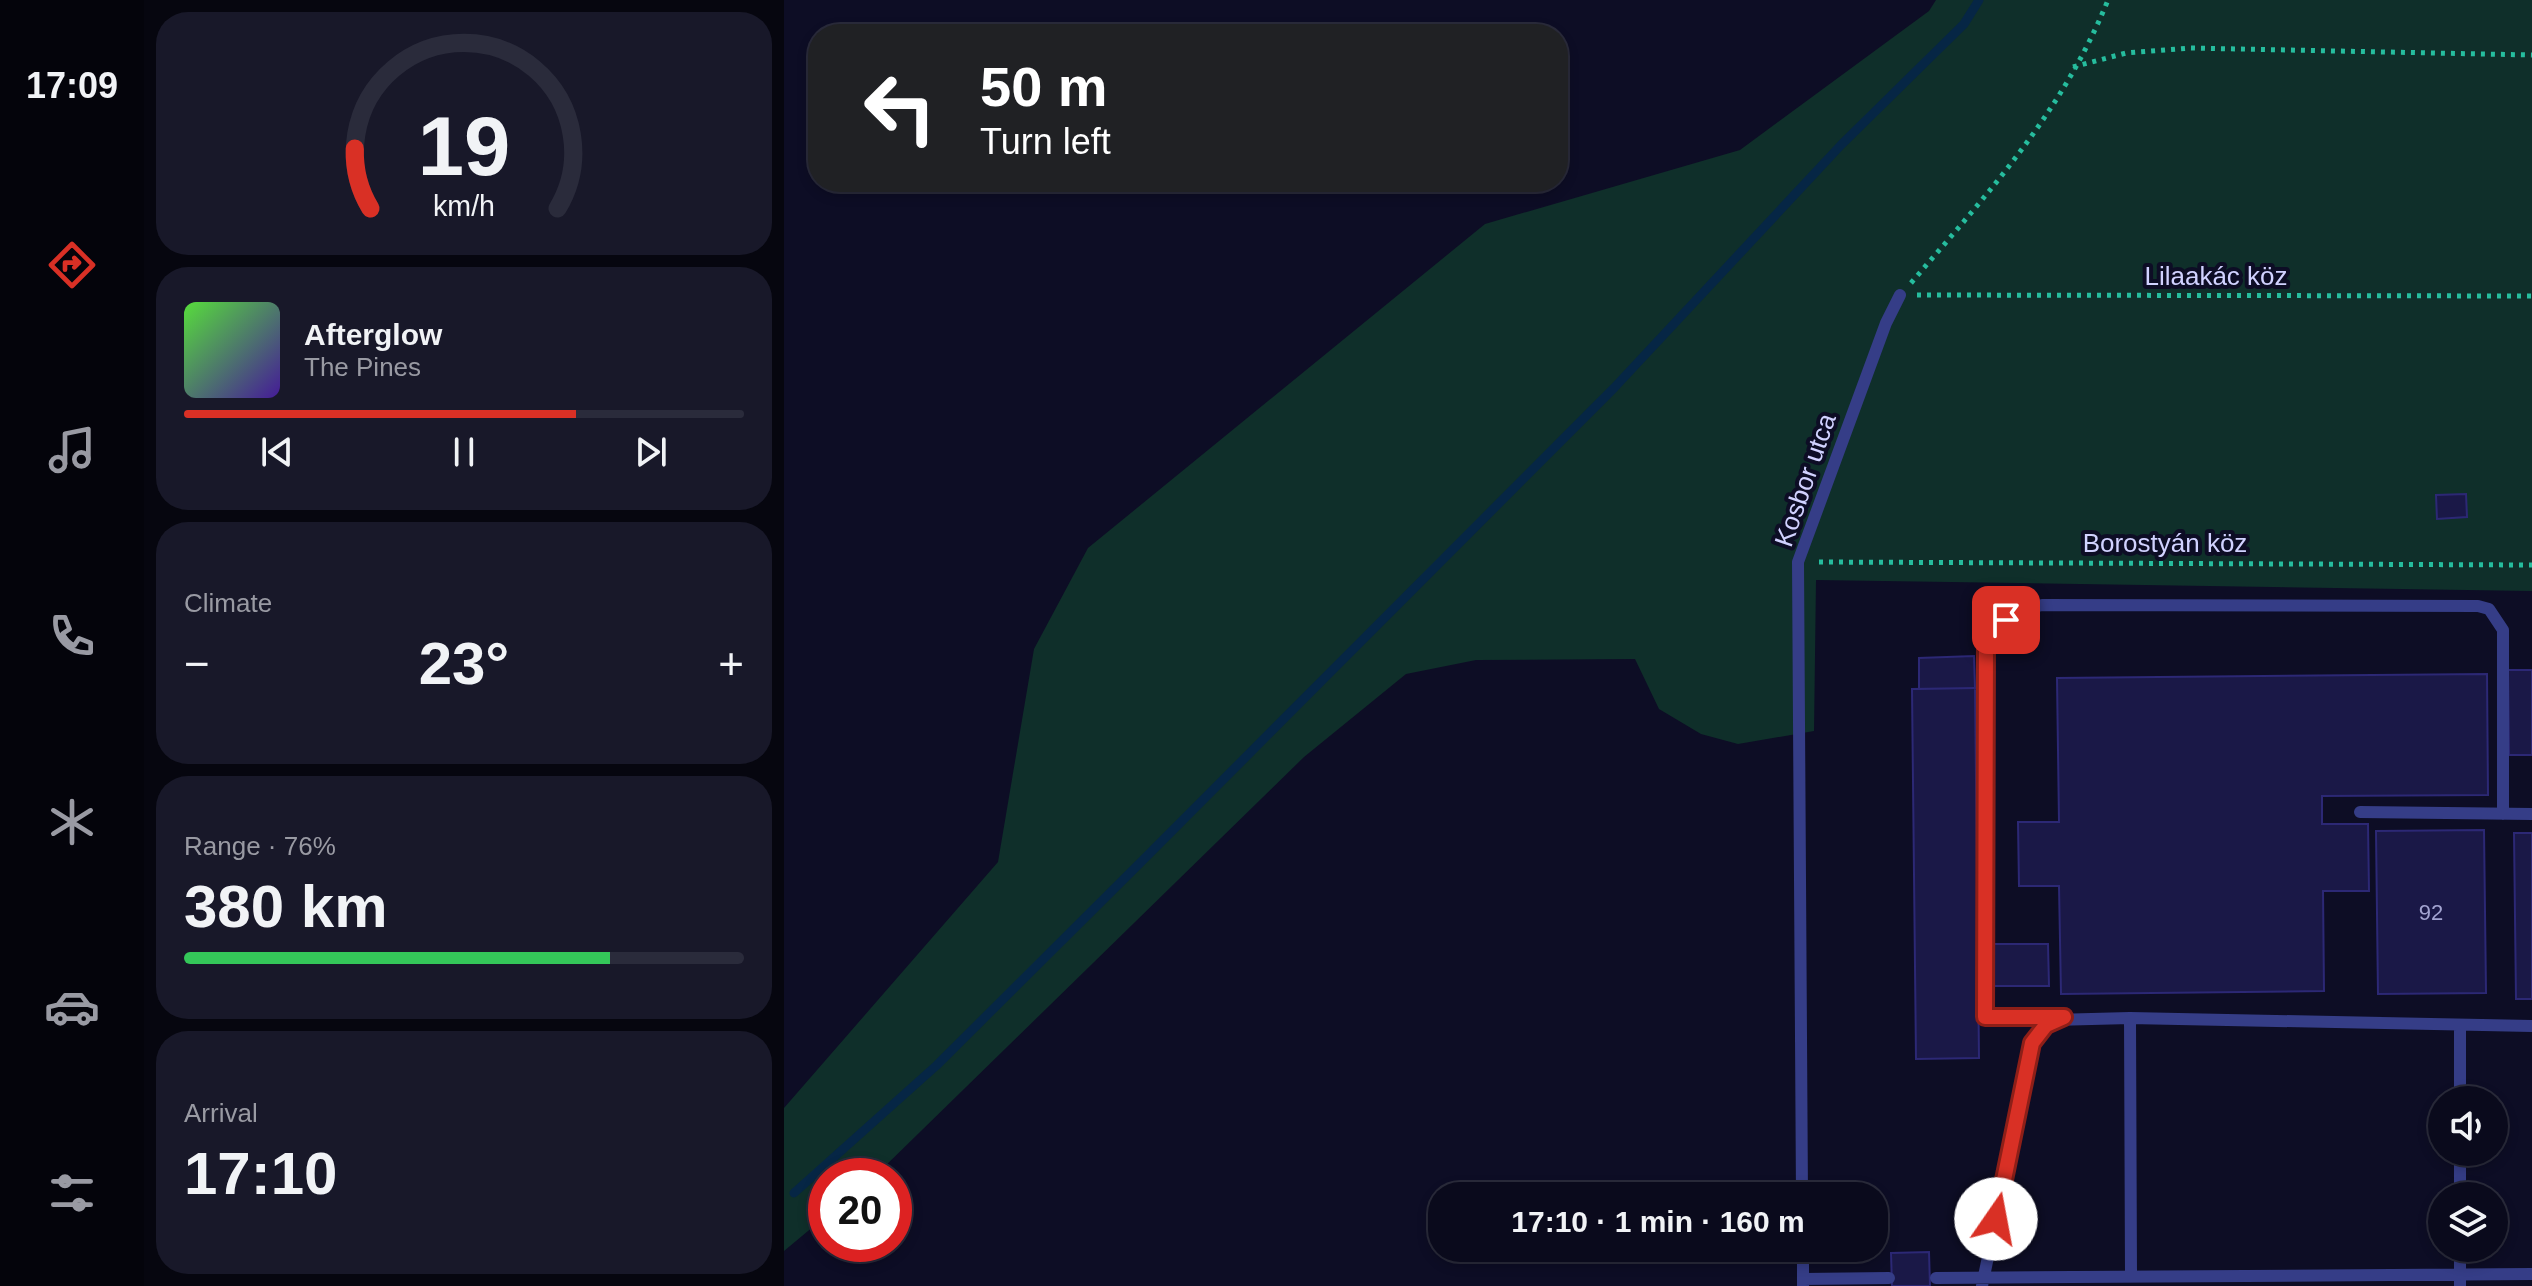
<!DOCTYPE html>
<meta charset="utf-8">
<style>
:root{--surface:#0a0a1c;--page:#181829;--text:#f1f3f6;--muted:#999aa3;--line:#2a2b3b;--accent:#d93025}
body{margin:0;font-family:Arial,sans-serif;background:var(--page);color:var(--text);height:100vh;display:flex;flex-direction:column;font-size:30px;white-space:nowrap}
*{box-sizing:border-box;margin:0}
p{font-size:26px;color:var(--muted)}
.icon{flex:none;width:44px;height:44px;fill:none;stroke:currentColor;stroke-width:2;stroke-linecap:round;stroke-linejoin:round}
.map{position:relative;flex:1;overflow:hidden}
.panel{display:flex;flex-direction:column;gap:12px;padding:12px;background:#06060f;width:640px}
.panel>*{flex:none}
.banner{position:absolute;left:24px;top:24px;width:760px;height:168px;border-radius:32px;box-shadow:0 4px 12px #0003,0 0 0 2px var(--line);background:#202124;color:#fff;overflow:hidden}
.controls{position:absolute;left:1644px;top:1086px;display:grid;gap:16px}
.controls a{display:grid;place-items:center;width:80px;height:80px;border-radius:50%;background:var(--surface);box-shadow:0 4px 12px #0003,0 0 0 2px var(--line);font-size:40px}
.speed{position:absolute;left:24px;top:1158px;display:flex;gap:16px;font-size:40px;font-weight:700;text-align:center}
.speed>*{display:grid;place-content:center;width:104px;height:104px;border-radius:50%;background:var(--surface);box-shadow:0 4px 12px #0003,0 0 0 2px var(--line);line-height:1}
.speed .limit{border:12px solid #d22;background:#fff;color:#111}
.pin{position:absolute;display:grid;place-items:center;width:68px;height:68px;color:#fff;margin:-34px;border-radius:16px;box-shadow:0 4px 12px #0006}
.me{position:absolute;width:88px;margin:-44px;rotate:12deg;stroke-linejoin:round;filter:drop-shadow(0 0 6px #0008)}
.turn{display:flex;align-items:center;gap:28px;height:168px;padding:0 40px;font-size:36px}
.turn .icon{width:104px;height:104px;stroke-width:2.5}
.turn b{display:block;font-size:56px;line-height:68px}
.big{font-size:60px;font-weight:800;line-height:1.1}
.panel .tile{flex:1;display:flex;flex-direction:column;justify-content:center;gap:12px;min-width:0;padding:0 28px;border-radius:32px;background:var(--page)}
.panel .dial{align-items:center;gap:0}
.dial svg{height:208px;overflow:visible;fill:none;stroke:var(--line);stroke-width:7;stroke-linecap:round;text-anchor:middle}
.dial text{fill:var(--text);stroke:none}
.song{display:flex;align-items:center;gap:24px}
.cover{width:96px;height:96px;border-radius:12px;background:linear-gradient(135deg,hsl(110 70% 55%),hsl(260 70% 35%))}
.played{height:8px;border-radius:4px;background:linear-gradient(90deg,var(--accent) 70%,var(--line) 70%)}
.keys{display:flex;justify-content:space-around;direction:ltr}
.heat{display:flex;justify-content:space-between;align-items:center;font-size:44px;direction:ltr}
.charge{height:12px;border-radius:6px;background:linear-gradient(90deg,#34c759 76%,var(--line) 0)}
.trip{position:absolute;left:644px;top:1182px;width:460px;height:80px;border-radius:32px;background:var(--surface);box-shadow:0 4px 12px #0003,0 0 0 2px var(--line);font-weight:800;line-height:80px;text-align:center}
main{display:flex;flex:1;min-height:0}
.tab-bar{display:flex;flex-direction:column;width:144px;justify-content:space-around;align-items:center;background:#04040b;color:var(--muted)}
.tab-bar .icon{width:56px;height:56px}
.tab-bar .current{color:var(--accent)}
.tab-bar b{font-size:36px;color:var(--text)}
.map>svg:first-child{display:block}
.green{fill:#0f2f2a}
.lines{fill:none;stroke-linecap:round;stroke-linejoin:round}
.stream{stroke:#062645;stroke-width:9}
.building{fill:#1a1847;stroke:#2c2875;stroke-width:2}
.path{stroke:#26bd9e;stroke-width:5;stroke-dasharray:4 6;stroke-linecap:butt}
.service{stroke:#353d87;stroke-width:12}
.route-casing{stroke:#8d1f18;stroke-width:20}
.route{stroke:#d93025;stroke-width:14}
.labels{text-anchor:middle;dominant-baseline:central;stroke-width:8;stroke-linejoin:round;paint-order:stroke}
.number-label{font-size:22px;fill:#a3a4d1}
.street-label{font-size:26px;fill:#d1d2ff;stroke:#0d0d25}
</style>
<main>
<nav class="tab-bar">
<b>17:09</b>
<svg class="icon current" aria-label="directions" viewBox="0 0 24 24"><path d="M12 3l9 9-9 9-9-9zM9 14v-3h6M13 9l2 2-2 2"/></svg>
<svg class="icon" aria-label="music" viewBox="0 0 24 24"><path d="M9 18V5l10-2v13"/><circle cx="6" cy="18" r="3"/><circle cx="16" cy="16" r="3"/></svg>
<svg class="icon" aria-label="phone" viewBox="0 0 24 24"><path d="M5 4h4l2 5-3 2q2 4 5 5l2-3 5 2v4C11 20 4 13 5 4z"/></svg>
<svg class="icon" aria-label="climate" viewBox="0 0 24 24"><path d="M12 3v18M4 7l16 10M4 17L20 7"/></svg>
<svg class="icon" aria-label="car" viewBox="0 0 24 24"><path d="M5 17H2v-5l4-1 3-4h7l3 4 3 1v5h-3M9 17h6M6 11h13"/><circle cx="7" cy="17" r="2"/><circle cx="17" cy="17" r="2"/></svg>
<svg class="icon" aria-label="filters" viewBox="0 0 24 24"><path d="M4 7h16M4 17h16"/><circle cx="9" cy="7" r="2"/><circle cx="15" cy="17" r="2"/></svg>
</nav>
<section class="panel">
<div class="tile dial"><svg viewBox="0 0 100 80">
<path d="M14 69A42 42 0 1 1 86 69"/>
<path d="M14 69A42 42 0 0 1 8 46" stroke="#d93025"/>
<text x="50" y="56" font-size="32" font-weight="700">19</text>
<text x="50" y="72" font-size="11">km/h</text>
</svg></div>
<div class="tile">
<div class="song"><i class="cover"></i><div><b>Afterglow</b><p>The Pines</p></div></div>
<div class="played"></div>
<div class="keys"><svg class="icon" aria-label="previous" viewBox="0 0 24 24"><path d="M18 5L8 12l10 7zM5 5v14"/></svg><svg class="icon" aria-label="pause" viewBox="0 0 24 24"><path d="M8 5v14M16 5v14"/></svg><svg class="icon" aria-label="next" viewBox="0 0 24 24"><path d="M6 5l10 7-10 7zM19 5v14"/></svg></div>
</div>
<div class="tile"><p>Climate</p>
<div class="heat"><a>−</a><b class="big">23°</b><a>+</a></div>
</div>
<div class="tile"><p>Range · 76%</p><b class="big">380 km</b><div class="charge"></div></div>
<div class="tile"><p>Arrival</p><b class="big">17:10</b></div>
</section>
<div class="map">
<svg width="1748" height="1286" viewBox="0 0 1748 1286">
<rect width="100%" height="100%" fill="#0d0d25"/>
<path class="green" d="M1152,0H1748V591L1032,580L1030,731L954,744L917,734L875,709L851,659L692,660L622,674L520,757L94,1173L42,1176V1216L0,1251V1108L214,862L250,649L304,548L701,224L956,150L1145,11Z"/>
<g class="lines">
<path class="stream" d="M10,1193L153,1065L360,859L830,388L1057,145L1180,24L1195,0"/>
</g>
<path class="building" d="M1682,494L1683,517L1653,519L1652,495Z
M1190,656L1191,688L1135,689V658Z
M1724,670H1748V755H1725Z
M1703,674L1704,795L1538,796V824H1584L1585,891H1539L1540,991L1277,994L1275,886H1235L1234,822H1275L1273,678Z
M1191,688L1195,1058L1132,1059L1128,689Z
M1700,830L1702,993L1594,994L1592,831Z
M1730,833H1748V999H1732Z
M1206,944H1264L1265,986H1206Z
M1145,1252L1146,1286H1108L1107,1253Z"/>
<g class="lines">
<path class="path" d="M1289,67L1342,53L1406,48L1748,55
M1127,283C1205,192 1278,113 1324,0
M1133,295L1748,296
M1035,562L1748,565"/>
<path class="service" d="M1576,812L1748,814
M1280,1017H1201L1202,642C1213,620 1235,610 1258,605L1694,606L1705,609L1719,630V814
M1346,1018L1347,1276
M1676,1025V1100
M1676,1152V1196
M1018,1196L1014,562L1102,323L1116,295
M1019,1248V1286
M1152,1278L1748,1274
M1019,1279L1105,1278
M1198,1286L1248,1043L1269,1020L1346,1018L1748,1026
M1676,1286V1248"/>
</g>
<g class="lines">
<defs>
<path id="route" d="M1212,1219L1248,1043L1262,1025L1280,1017H1201L1202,642L1208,629L1222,620"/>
</defs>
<use href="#route" class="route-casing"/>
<use href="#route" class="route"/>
</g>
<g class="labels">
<g class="number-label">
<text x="1647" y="912">92</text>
</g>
<g class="street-label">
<text x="1432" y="276">Lilaakác köz</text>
<text transform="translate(1021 480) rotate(-71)">Kosbor utca</text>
<text x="1381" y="543">Borostyán köz</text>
</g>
</g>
</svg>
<div class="controls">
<a><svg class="icon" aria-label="sound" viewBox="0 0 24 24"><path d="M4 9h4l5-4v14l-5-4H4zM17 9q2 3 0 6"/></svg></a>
<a><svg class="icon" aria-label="layers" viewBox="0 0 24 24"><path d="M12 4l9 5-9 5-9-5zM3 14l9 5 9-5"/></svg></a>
</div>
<div class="speed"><div class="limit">20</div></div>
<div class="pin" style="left:1222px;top:620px;background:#d93025"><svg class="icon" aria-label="arrive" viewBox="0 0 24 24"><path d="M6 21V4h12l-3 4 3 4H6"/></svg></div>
<svg class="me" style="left:1212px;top:1219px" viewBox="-20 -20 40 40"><circle r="19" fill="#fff"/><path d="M0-13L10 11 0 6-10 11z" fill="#d93025"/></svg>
<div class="trip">17:10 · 1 min · 160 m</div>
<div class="banner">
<div class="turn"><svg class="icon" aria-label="left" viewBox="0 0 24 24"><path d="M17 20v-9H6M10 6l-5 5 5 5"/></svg><div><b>50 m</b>Turn left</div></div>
</div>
</div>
</main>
